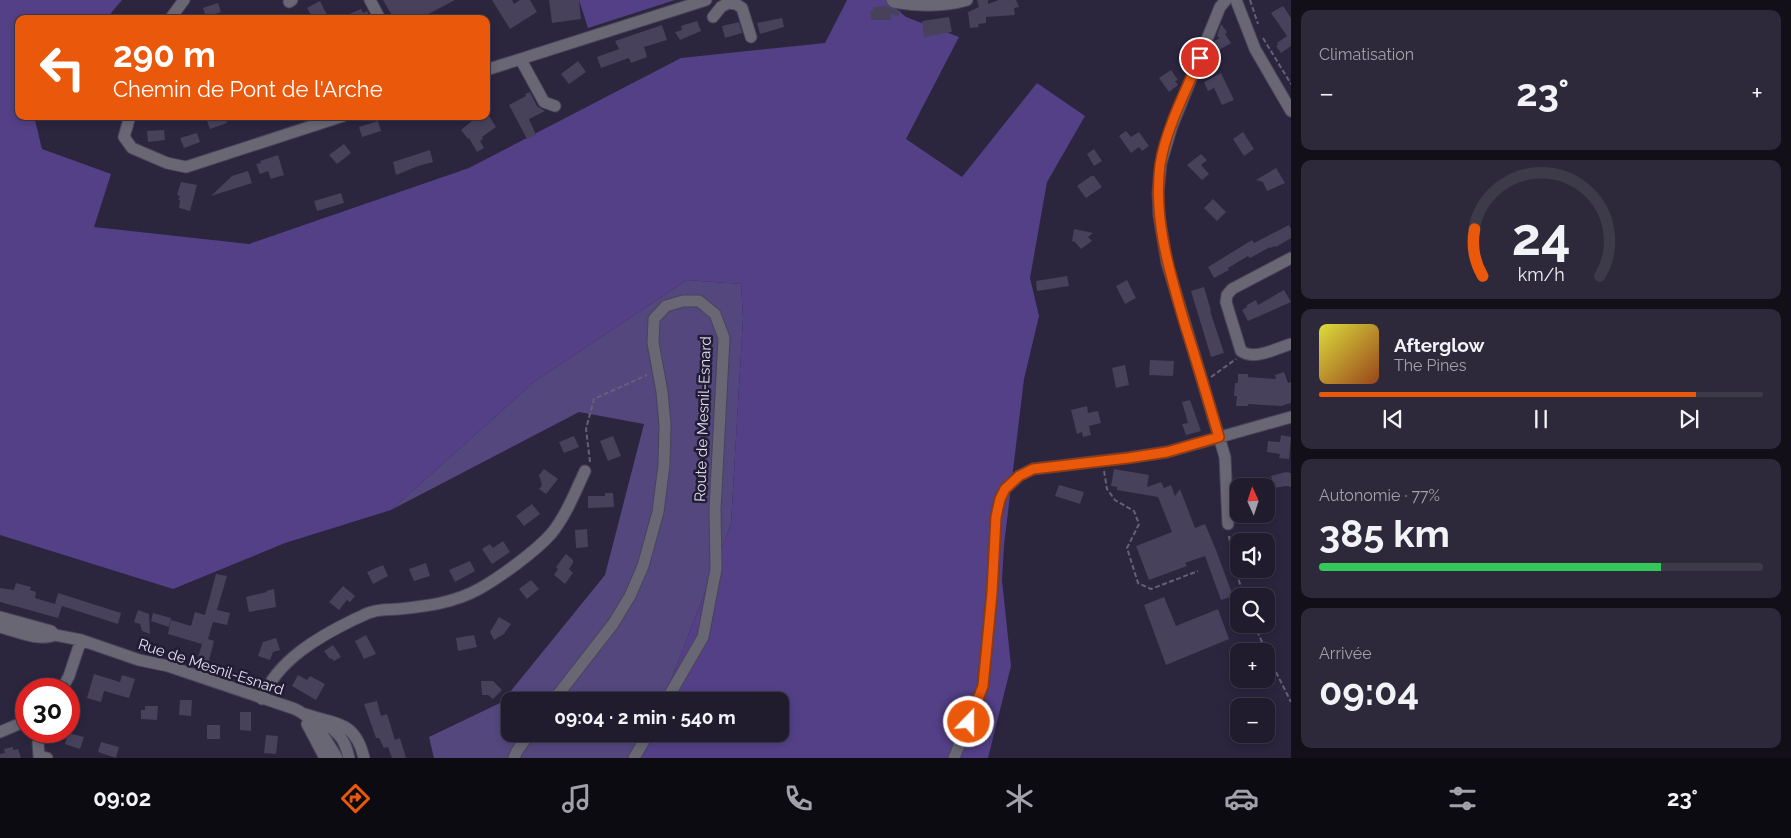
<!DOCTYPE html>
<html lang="fr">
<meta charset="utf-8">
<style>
:root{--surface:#201c2e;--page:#2d293a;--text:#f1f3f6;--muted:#a2a1aa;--line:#3d3a4a;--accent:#ea580c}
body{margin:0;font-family:Raleway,sans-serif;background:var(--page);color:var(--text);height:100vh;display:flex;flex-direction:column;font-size:19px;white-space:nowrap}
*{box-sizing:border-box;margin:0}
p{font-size:16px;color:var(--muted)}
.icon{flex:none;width:28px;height:28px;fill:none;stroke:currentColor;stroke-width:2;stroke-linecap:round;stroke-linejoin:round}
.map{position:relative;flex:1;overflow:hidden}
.sheet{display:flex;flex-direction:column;gap:10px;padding:10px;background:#120f19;width:500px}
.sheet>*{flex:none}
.guide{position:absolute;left:15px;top:15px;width:475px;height:105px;border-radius:10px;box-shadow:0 2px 8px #0003,0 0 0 1px var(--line);background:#ea580c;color:#fff;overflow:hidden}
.needle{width:32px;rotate:357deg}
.fabs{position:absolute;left:1230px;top:478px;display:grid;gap:10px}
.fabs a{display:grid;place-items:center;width:45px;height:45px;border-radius:10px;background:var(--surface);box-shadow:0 2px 8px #0003,0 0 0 1px var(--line);font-size:25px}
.speed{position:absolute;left:15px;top:678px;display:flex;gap:10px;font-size:25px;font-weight:700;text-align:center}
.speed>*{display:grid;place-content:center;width:65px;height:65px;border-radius:50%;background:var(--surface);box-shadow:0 2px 8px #0003,0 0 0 1px var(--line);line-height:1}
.speed .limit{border:8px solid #d22;background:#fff;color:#111}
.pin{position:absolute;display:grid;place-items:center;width:42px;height:42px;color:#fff;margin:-21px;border:2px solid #fff;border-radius:50%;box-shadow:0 1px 5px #0007}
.me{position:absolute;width:55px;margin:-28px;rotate:22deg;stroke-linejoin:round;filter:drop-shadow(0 0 4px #0008)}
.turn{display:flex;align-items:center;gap:18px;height:105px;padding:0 15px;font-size:22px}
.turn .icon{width:65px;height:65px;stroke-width:2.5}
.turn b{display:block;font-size:35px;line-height:42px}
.big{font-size:38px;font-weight:700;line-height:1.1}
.sheet .widget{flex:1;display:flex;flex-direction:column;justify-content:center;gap:8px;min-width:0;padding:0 18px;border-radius:10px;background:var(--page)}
.sheet .dial{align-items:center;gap:0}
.dial svg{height:130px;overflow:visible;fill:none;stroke:var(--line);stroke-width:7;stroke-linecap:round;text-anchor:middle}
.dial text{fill:var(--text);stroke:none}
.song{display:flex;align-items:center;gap:15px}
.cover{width:60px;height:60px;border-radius:8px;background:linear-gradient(135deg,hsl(60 70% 55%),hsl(20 70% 35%))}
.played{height:5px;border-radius:2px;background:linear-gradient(90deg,var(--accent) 85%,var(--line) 85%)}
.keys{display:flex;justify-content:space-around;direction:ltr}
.heat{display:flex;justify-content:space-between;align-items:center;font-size:28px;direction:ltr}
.charge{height:8px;border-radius:4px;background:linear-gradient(90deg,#34c759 77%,var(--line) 0)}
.trip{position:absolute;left:501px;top:692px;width:288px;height:50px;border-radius:10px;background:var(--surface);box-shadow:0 2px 8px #0003,0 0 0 1px var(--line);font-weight:700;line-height:50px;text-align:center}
.menu{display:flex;height:80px;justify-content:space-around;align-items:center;background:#0d0b12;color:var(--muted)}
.menu .icon{width:35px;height:35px}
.menu .active{color:var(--accent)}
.menu b{font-size:22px;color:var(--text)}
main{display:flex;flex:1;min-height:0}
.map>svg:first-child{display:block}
.green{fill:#54477e}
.forest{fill:#544087}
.building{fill:#47415c}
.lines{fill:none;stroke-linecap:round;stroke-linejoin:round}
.minor-casing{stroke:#49435b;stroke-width:13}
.path{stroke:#656076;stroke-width:2;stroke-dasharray:5 2.5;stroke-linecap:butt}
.minor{stroke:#696774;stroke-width:11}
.route-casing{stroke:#983908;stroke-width:12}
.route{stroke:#ea580c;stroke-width:9}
.labels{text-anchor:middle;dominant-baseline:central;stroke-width:5;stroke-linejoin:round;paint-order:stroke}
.street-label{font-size:15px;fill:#e4e1f1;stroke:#211b33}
</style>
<main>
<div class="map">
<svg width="1291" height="758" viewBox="0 0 1291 758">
<rect width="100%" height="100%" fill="#2b253e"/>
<path class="green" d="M687,280L741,284L743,318L731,524L663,701H510V734H650L641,758H434L429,737L502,702L605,575L644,424L579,412L391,510L534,382Z"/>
<path class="forest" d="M0,0H122L106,19H19V116H34L42,149L111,174L94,227L249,244L469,168L681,58L825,43L847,0H886L906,17L959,37L906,139L962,177L1037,83L1085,116L1047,182L1030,278L1039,316L1024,379L1004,545L1002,580L1011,666L988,758H641L650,734H780V701H663L731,524L743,318L741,284L687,280L534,382L391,510L285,543L173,589L0,535Z
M579,0H675L588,28Z"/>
<path class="building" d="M383,0H455L419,19H394Z
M492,0H512L514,4L520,0H530L537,12L510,29Z
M549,0H579L581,19L552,23Z
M977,0H988V4L999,0H1016L1019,7L1014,8L1015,15L986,17V23L978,24L979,27L970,28L968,12L979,7Z
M320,1L329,19H313L311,15L307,8Z
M218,3L221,12L206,17L203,8Z
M887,6L892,9L901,11L898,16L891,14V20H871L870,11H874L873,7Z
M1283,6L1291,18V46L1281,53L1276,46L1278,45L1277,43L1287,36L1271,13Z
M361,9L363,13L367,11L371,19H338Z
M949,17L952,32L924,37L922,21Z
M782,18L784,27L760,34L757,23Z
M697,21L701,31L680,40L675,32L682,30L681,26Z
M739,22L742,33L725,38L722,26Z
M1221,24L1227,32L1225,34L1231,43L1214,53L1211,49L1214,41L1220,38L1217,36Z
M662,25L667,40L644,47L647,57L631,63L629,58L601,68L597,57L619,49L615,41Z
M578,61L586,72L569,84L561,74Z
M1171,70L1178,80L1175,81L1178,85L1169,92L1159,78Z
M1221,73L1234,100L1222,105L1214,88L1208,91L1204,82Z
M530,92L537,106L545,111L529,119L536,135L527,139L509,105L526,96L525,94Z
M212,116H225L227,123L210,129L206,118Z
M478,116H489L496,127L482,137L483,139L480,141L484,148L477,152L469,138L468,139L461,130Z
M378,121L381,131L362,137L359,127Z
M164,130L165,140L148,142L147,131Z
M1126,131L1131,137L1139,132L1149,146L1142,151L1139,147L1131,153L1119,136Z
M1243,132L1254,149L1244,156L1233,139Z
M197,133L200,142L184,148L180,138Z
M344,144L351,153L337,164L329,155Z
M1094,149L1102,161L1094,166L1087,154Z
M430,150L433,162L418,166L396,175L393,162Z
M1201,154L1207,160L1201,165L1209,174L1202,180L1187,165Z
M278,155L284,175L271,179L268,171L260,174L256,164L261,163L260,161Z
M1276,168L1285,183L1267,191L1263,182L1256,180Z
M248,171L252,183L211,196L232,176Z
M1091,176H1094L1102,187L1086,198L1077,186Z
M181,182L197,185L190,211L179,208L180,200H178L180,196L177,195Z
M341,193L344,203L317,211L314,201Z
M1213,199L1226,212L1217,221L1204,208Z
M1289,225L1291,229V238L1276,247L1275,246L1270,248V247L1250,258L1248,256L1228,268L1229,270L1214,278L1208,267L1252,240L1254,243Z
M1074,229L1093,233L1088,237L1092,241L1081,249L1075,242L1072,241Z
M1067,276L1069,286L1037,291L1036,281Z
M1127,280L1136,298L1125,304L1116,286Z
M1204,287L1211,311H1210L1224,353L1211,357L1191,291Z
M1284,290L1291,302L1248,321L1242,310L1247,307V305L1256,300L1258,305Z
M1150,360L1174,361L1173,376L1149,375Z
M1125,365L1129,385L1116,388L1112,368Z
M1284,372L1288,383L1291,382V403L1281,406L1248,404V406H1236L1237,396H1234L1235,383H1238V374H1248V377L1276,379L1275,375Z
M1190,400L1201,431L1186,435L1182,424L1188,423L1182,402Z
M1087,406L1088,413L1098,411L1101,423L1089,426L1091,435L1083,437L1082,432L1077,434L1071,410Z
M1281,435L1291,437L1289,459L1279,458L1280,454L1267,452L1268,441L1280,442Z
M574,436L579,447L564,453L559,442Z
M613,436L621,456L608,461L600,441Z
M544,469L558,479L546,494L539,489L542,485L539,475Z
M1114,469L1149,475L1147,487L1161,482L1164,488L1171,485L1175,496L1180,489L1195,528L1205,524L1216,550L1233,596L1221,600L1205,556L1185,563L1187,566L1149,580L1136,546L1172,532L1158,497L1117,490V487L1111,486Z
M1286,472L1291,473V487L1286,486L1274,488L1271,476Z
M1059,485L1084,492L1080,504L1055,496Z
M605,493H613L614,507L588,508V496H605Z
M532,504L540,514L524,526L516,516Z
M587,529L588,547L576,548L575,530Z
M503,541L510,552L492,564L482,549L490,544L493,548Z
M566,554L573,560V563L569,569L573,573L565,584L554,575L558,569L556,567Z
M470,561L475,571L455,582L449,570Z
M426,563L430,576L414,581L409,569Z
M383,565L388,576L373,584L367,572Z
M216,574L227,576L217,610L230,613L227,625L213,622L208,639L214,641L208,664L197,661L202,644L168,634L171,620L191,626L195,612L205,615Z
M531,580L539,589L527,599L519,589Z
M16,583L31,587L30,590L36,592L35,598L55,604L58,593L121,613L118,624L62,606L58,618L0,602V588L14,590Z
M343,586L355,596L350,602L347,600L339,610L329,602Z
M274,589L276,607L249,612L246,597L267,592L266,591Z
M1164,597L1176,626L1218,609L1229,639L1166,665L1144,605Z
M138,610L149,614L150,634L142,631L140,624L134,622Z
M153,613L171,618L169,627L151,621Z
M499,617L511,624L504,634L494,640L490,632Z
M366,635L376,654L364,659L355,641Z
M474,635L477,647L458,651L456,638Z
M276,638L280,650L273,652L270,660L258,656L263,642Z
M333,645L341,657L334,661L331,658L330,659L324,651Z
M94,674L120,682L122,675L135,679L129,698L104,691L101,702L87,698Z
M298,675L307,680L310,676L325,684L316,700L292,686Z
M481,681H493L502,690L493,699L488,695H482Z
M180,700H192L191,716L179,715Z
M377,701L381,716L387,714L395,740L400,738L406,758H392L388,747L384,748L379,738H376L364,704Z
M145,706H158L157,720L141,719V710H145Z
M240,712H251V731L240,730Z
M207,725H220V739H207Z
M68,733L84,737L80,749L65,744Z
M266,735L278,736L276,754L264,753Z
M101,742L119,747L116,758L98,752Z
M13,747V750L18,749L21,758H0V754L5,753L4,749Z"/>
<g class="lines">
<defs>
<path id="minor" d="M370,0L380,19
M892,0L894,2C918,6 944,7 967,0
M1226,0L1220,7L1172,126L1161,163L1158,193L1159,216L1167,263L1225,457L1228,524
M1236,0L1255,49L1291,111
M289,2L292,0
M713,17L721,7L728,3L736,4L742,8L751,37
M170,19L184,0
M521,60L544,102L555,106
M486,70L706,0
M130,116L124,137L132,148L167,163L186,167L343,116
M1291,258L1232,289L1227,295L1226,302L1241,351C1254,361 1277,348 1291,344
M0,617L51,631L55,635L81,640L139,660L168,666L295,709C315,718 326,740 337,758
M0,627C16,631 39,642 55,635
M62,689L69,676L81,640
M262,699C277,660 320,636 355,619C361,617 366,613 372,612C380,609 390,610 399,609C426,606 454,603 479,589C499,578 536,551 551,534C566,516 575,492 585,471
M553,701L613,624L630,596L643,566L658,512L664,465L665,425L662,392L653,343L654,319L666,306L683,301H699L715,314L724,338L715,509L716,569L703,637L666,701
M305,714C336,725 355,720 364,758
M325,723C340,734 345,740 349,758
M307,724L325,758
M0,732L26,721
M38,743L39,756L47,758
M514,758L517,751L529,734
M634,758L648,734
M954,758L983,686L992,593L996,517L1000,499L1005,489L1019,476L1033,469L1127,458L1167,452L1291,417"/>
</defs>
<use href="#minor" class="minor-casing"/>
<path class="path" d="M1250,0L1258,24
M1263,38L1291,84
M1211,377L1236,359
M590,462L586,429L594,399L647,375
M1104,471L1107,489L1115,500L1134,511L1139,524L1127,548L1138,583L1151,589L1198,571
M1229,536L1233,563L1244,596
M1254,624L1266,651
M1266,652L1291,702"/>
<use href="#minor" class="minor"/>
</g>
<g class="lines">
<defs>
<path id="route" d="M969,722L983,686L992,593L996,517L1000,499L1005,489L1019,476L1033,469L1128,458L1167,452L1219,437C1208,400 1197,362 1185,325C1170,273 1153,220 1160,165C1165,131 1186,90 1200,58"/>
</defs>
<use href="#route" class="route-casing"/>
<use href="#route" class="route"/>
</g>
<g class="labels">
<g class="street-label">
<text transform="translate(703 419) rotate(-88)">Route de Mesnil-Esnard</text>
<text transform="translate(211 667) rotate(18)">Rue de Mesnil-Esnard</text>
</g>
</g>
</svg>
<div class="fabs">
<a><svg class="needle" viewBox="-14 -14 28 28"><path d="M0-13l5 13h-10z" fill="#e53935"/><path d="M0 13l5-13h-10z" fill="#a2a1aa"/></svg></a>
<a><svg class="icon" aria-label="sound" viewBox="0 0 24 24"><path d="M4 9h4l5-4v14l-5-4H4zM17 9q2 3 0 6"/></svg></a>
<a><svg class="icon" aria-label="search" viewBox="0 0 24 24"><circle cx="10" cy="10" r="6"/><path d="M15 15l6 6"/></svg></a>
<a>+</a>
<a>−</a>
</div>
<div class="speed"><div class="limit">30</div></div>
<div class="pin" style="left:1200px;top:58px;background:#d93025"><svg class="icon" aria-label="arrive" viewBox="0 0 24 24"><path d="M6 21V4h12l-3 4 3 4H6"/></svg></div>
<svg class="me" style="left:969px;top:722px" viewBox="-20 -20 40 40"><circle r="17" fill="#ea580c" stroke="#fff" stroke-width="3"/><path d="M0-11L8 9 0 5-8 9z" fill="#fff"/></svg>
<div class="trip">09:04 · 2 min · 540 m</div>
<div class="guide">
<div class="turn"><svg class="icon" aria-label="left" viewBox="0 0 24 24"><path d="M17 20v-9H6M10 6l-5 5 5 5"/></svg><div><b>290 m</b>Chemin de Pont de l'Arche</div></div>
</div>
</div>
<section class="sheet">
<div class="widget"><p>Climatisation</p>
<div class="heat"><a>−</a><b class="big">23°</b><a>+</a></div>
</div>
<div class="widget dial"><svg viewBox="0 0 100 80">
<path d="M14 69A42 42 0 1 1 86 69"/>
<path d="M14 69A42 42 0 0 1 9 40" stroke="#ea580c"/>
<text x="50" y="56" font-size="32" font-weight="700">24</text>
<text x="50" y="72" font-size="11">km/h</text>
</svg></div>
<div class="widget">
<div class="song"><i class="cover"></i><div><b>Afterglow</b><p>The Pines</p></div></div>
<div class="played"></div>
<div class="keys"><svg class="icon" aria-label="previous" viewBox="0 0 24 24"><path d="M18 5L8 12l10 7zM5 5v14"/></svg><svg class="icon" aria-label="pause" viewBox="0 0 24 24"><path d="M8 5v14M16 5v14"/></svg><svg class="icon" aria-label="next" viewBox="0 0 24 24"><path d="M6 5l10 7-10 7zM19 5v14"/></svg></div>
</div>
<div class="widget"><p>Autonomie · 77%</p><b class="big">385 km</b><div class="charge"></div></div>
<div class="widget"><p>Arrivée</p><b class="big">09:04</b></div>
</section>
</main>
<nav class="menu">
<b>09:02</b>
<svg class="icon active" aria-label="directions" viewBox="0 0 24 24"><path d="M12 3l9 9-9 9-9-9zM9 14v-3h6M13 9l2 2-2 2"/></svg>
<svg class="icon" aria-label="music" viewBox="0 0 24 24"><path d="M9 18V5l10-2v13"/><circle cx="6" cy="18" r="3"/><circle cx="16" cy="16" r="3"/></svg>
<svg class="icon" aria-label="phone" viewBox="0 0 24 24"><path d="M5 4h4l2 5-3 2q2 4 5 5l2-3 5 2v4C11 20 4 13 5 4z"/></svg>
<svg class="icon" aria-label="climate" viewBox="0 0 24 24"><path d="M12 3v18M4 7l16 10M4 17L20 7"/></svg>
<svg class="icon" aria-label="car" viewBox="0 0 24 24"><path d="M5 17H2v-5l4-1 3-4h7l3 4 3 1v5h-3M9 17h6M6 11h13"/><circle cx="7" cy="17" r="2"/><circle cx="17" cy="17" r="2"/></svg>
<svg class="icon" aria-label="filters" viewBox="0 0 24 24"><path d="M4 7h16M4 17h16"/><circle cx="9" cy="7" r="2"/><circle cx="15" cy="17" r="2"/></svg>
<b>23°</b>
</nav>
